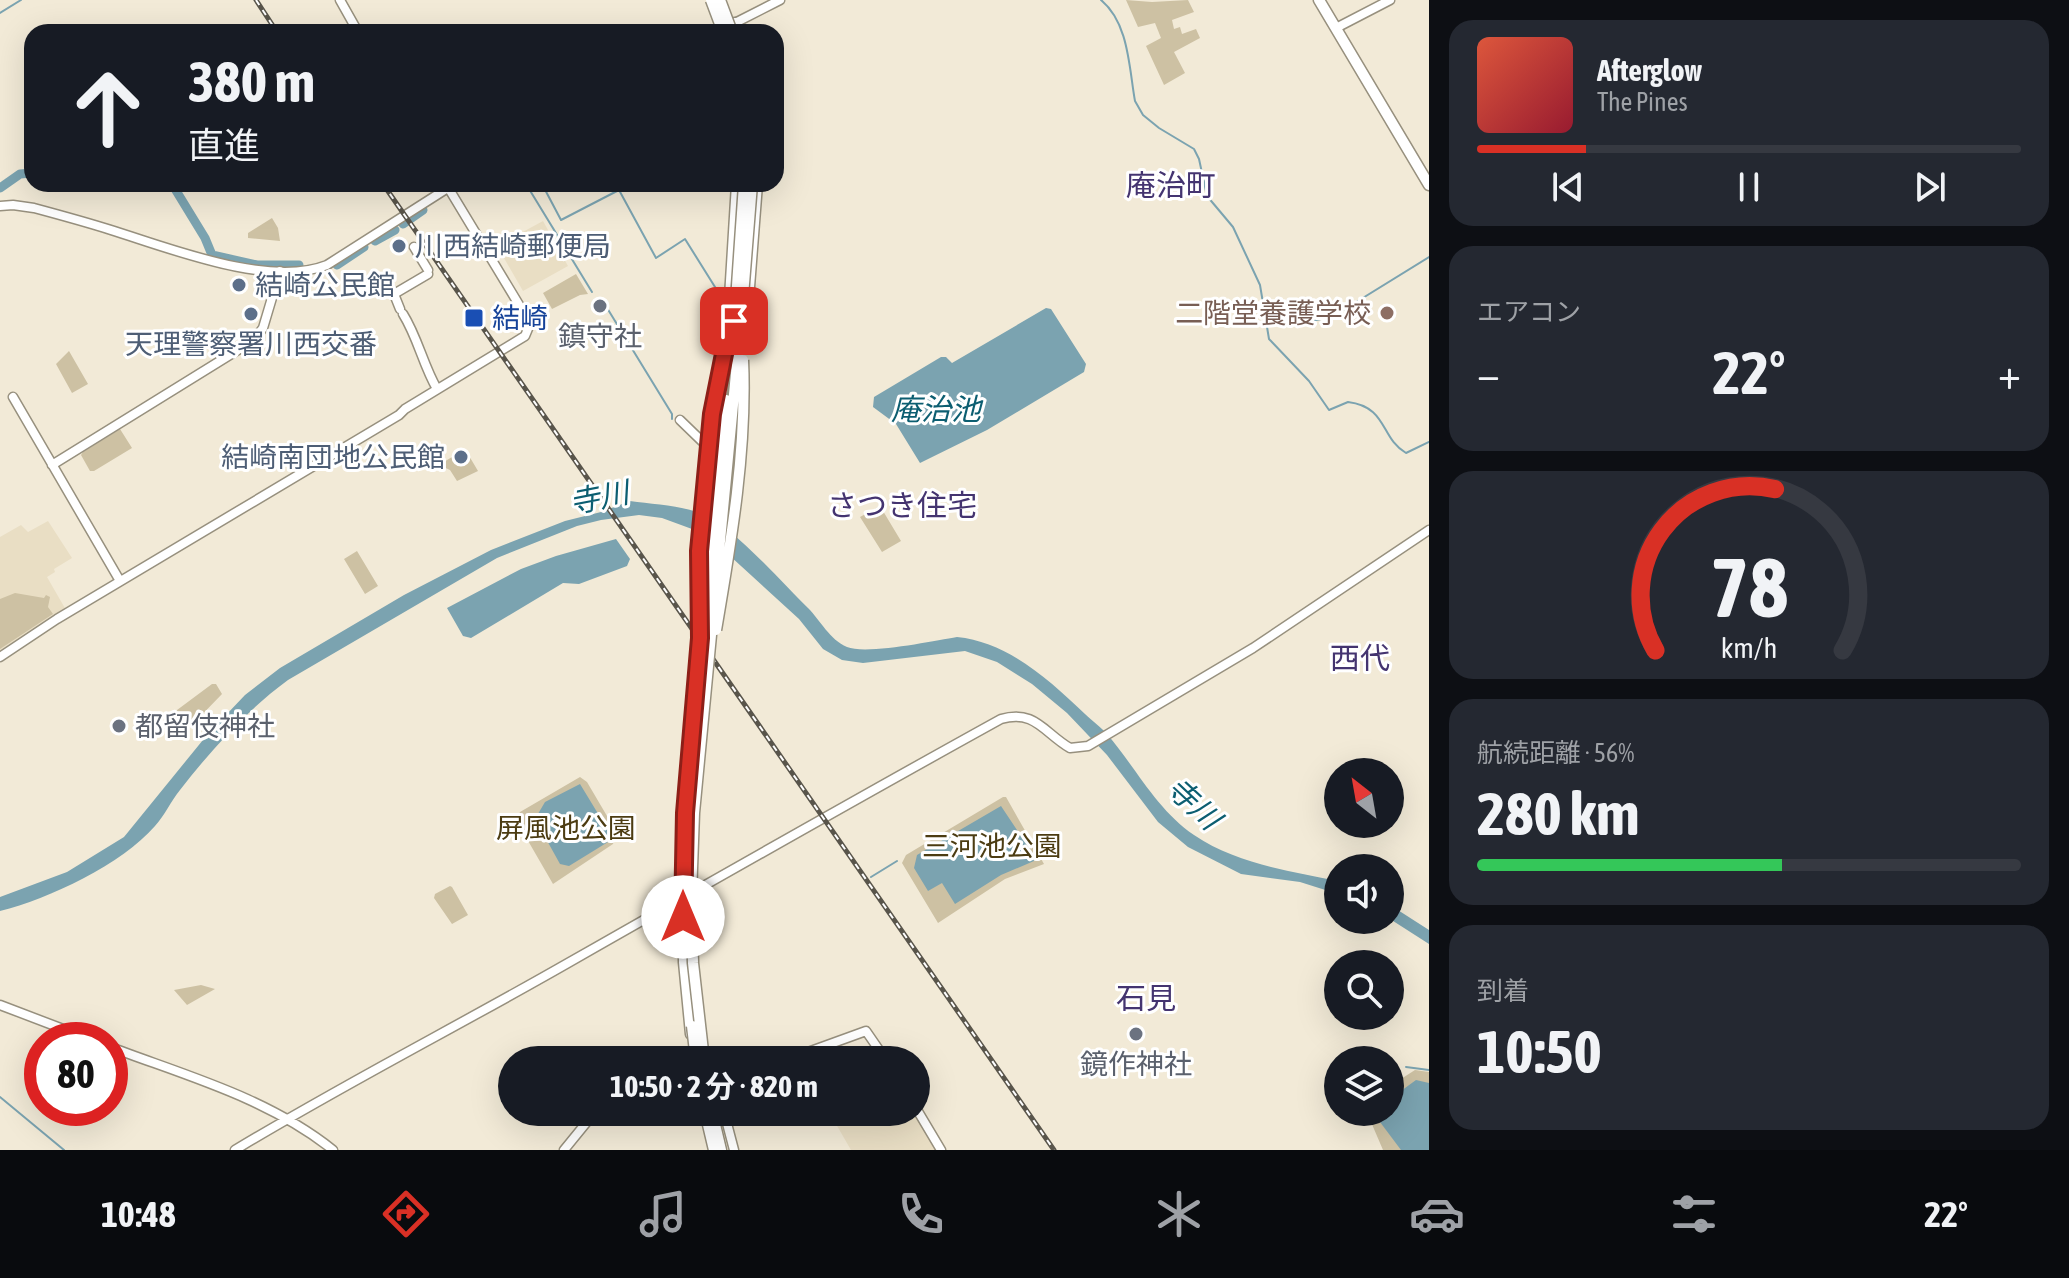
<!DOCTYPE html>
<html lang="ja">
<meta charset="utf-8">
<style>
:root{--surface:#171b24;--page:#242831;--text:#f1f3f6;--muted:#9ea1a6;--line:#363941;--accent:#d93025}
body{margin:0;font-family:"Asap Condensed","Noto Sans JP",sans-serif;background:var(--page);color:var(--text);height:100vh;display:flex;flex-direction:column;font-size:30px;white-space:nowrap}
*{box-sizing:border-box;margin:0}
p{font-size:26px;color:var(--muted)}
.icon{flex:none;width:44px;height:44px;fill:none;stroke:currentColor;stroke-width:2;stroke-linecap:round;stroke-linejoin:round}
.map{position:relative;flex:1;overflow:hidden}
.details{display:flex;flex-direction:column;gap:20px;padding:20px;background:#0d0f14;width:640px}
.details>*{flex:none}
.banner{position:absolute;left:24px;top:24px;width:760px;height:168px;border-radius:24px;box-shadow:0 8px 32px #0002;background:#171b24;color:var(--text);overflow:hidden}
.needle{width:52px;rotate:329deg}
.controls{position:absolute;left:1324px;top:758px;display:grid;gap:16px}
.controls a{display:grid;place-items:center;width:80px;height:80px;border-radius:50%;background:var(--surface);box-shadow:0 8px 32px #0002;font-size:40px}
.speed{position:absolute;left:24px;top:1022px;display:flex;gap:16px;font-size:40px;font-weight:700;text-align:center}
.speed>*{display:grid;place-content:center;width:104px;height:104px;border-radius:50%;background:var(--surface);box-shadow:0 8px 32px #0002;line-height:1}
.speed .limit{border:12px solid #d22;background:#fff;color:#111}
.pin{position:absolute;display:grid;place-items:center;width:68px;height:68px;color:#fff;margin:-34px;border-radius:16px;box-shadow:0 4px 12px #0006}
.me{position:absolute;width:88px;margin:-44px;rotate:0deg;stroke-linejoin:round;filter:drop-shadow(0 0 6px #0008)}
.turn{display:flex;align-items:center;gap:28px;height:168px;padding:0 32px;font-size:36px}
.turn .icon{width:104px;height:104px;stroke-width:2.5}
.turn b{display:block;font-size:56px;line-height:68px}
.big{font-size:60px;font-weight:700;line-height:1.1}
.details .card{flex:1;display:flex;flex-direction:column;justify-content:center;gap:12px;min-width:0;padding:0 28px;border-radius:24px;background:var(--page)}
.details .dial{align-items:center;gap:0}
.dial svg{height:208px;overflow:visible;fill:none;stroke:var(--line);stroke-width:7;stroke-linecap:round;text-anchor:middle}
.dial text{fill:var(--text);stroke:none}
.song{display:flex;align-items:center;gap:24px}
.cover{width:96px;height:96px;border-radius:12px;background:linear-gradient(135deg,hsl(10 70% 55%),hsl(350 70% 35%))}
.played{height:8px;border-radius:4px;background:linear-gradient(90deg,var(--accent) 20%,var(--line) 20%)}
.keys{display:flex;justify-content:space-around;direction:ltr}
.heat{display:flex;justify-content:space-between;align-items:center;font-size:44px;direction:ltr}
.charge{height:12px;border-radius:6px;background:linear-gradient(90deg,#34c759 56%,var(--line) 0)}
.trip{position:absolute;left:498px;top:1046px;width:432px;height:80px;border-radius:40px;background:var(--surface);box-shadow:0 8px 32px #0002;font-weight:700;line-height:80px;text-align:center}
.tabs{display:flex;height:128px;justify-content:space-around;align-items:center;background:#090b0e;color:var(--muted)}
.tabs .icon{width:56px;height:56px}
.tabs .active{color:var(--accent)}
.tabs b{font-size:36px;color:var(--text)}
main{display:flex;flex:1;min-height:0}
.map>svg:first-child{display:block}
.built{fill:#e9dec4}
.green{fill:#cdc1a3}
.water{fill:#7ba3b0}
.lines{fill:none;stroke-linecap:round;stroke-linejoin:round}
.stream{stroke:#7ba3b0;stroke-width:2}
.river{stroke:#7ba3b0;stroke-width:9}
.secondary-casing{stroke:#97907e;stroke-width:11}
.primary-casing{stroke:#97907e;stroke-width:11}
.highway-casing{stroke:#97907e;stroke-width:13}
.secondary{stroke:#fff;stroke-width:8}
.primary{stroke:#fff;stroke-width:8}
.highway{stroke:#fff;stroke-width:10}
.rail-casing{stroke:#59554b;stroke-width:5}
.rail{stroke:#fff;stroke-width:2;stroke-dasharray:6;stroke-linecap:butt}
.highway-bridge-casing{stroke:#97907e;stroke-width:13;stroke-linecap:butt}
.highway-bridge{stroke:#fff;stroke-width:10}
.route-casing{stroke:#8d1f18;stroke-width:20}
.route{stroke:#d93025;stroke-width:14}
.service-dot{fill:#5c6f8a;stroke:#fff;stroke-width:3}
.worship-dot{fill:#6b7280;stroke:#fff;stroke-width:3}
.education-dot{fill:#8d6e63;stroke:#fff;stroke-width:3}
.transit-dot{fill:#1a4fb4;stroke:#fff;stroke-width:3}
.labels{text-anchor:middle;dominant-baseline:central;stroke-width:6;stroke-linejoin:round;paint-order:stroke}
.service-label{font-size:28px;fill:#4e5e75;stroke:#fff;text-anchor:start}
.education-label{font-size:28px;fill:#785e54;stroke:#fff;text-anchor:end}
.transit-label{font-size:28px;fill:#164399;stroke:#fff;text-anchor:start}
.worship-label{font-size:28px;fill:#5b616d;stroke:#fff}
.park-label{font-size:28px;fill:#4c3c12;stroke:#fff}
.neighbourhood-label{font-size:30px;fill:#443470;stroke:#fff}
.water-label{font-size:30px;font-style:italic;fill:#0c5e71;stroke:#fff}
</style>
<main>
<div class="map">
<svg width="1429" height="1150" viewBox="0 0 1429 1150">
<rect width="100%" height="100%" fill="#f2ead7"/>
<path class="built" d="M543,221L568,266L523,291L497,246Z
M48,521L72,558L54,569L55,572L47,577L66,610L0,652V537L21,525L28,532Z
M829,1112H914L936,1150H851Z"/>
<path class="green" d="M1126,0L1152,2L1188,0L1194,12L1172,20L1174,29L1180,27L1182,34L1196,29L1200,38L1174,52L1185,73L1164,85L1146,46L1161,38L1155,23L1138,27Z
M272,218L278,228L280,241L248,238V233Z
M576,274L588,294L580,295L552,309L543,293Z
M69,351L88,384L72,393L56,364Z
M120,429L132,448L94,471H90L81,455L83,452Z
M465,449L478,471L457,481L450,470L439,465Z
M880,506L901,541L882,552L860,517Z
M357,551L378,586L365,594L344,559Z
M15,593L44,598L46,595L50,597L48,607L53,614L0,649V599Z
M212,684H216L222,694L193,724L178,712L173,713Z
M580,777L587,782L617,833L613,844L553,884L516,820L520,812Z
M1003,797H1006L1044,864L1005,879L938,923L902,863L906,855Z
M450,886L452,887L468,915L452,924L434,898L435,894Z
M201,985L215,989L187,1005L174,990Z
M1415,1070L1429,1072V1150H1383L1368,1115L1373,1112H1390V1086Z"/>
<path class="water" d="M1046,308L1051,309L1086,364L1084,372L987,430L920,463L896,424L873,407L874,397L941,357H946L952,363Z
M630,501C651,504 676,505 697,512C729,521 782,583 808,608C820,620 830,640 847,647C866,655 933,641 957,637C1008,642 1049,680 1085,714C1092,721 1101,727 1107,734C1136,768 1157,810 1194,835C1237,864 1289,871 1338,881V894L1300,882L1241,874L1188,847L1158,822L1107,755L1067,713L1032,684L997,662L965,651L863,663L842,660L823,649L799,619L718,545L692,529L662,518L639,515L601,520L577,526L497,558L288,680C246,711 212,749 180,790C171,801 165,815 155,826C122,864 49,899 0,911V897L67,872L124,837L207,735L245,695L280,668L404,595L491,550L565,521L601,512Z
M616,539L630,559L627,566L579,584L563,583L471,638L463,636L447,608L521,569L556,556Z
M580,784L611,835L608,842L569,866L560,864L535,819L545,802Z
M1001,806L1035,857L1034,861L1001,875L955,904L942,883L928,891L914,868L917,855Z
M1390,905L1429,930V944L1390,919Z
M1416,1080L1429,1083V1150H1401L1380,1122L1382,1112H1390V1099Z"/>
<g class="lines">
<path class="stream" d="M1101,0C1129,23 1129,68 1135,101L1143,115L1159,128L1194,149L1199,159L1207,196L1233,227L1260,285L1269,339L1309,381L1329,410L1348,402C1388,407 1380,438 1406,453L1429,442
M0,13L21,0
M526,184L592,292
M542,184L561,220L619,190L656,258L685,239L720,295
M604,303L672,414V419
M1266,309L1305,322L1332,317L1429,257
M871,877L897,861
M1406,1067L1429,1070
M0,1097L64,1150"/>
<path class="river" d="M84,184L99,186L117,184
M172,184L205,238L212,255L257,265H299
M0,188L20,174L32,173
M403,224L423,210
M375,241L395,230
M337,265L364,247"/>
<defs>
<path id="secondary" d="M340,0L358,32
M414,247L428,270
M400,309L394,294L428,274
M403,314C418,338 423,365 437,389
M13,397L120,581
M680,420L711,450
M52,465L254,340L263,328L280,271
M0,657L57,619L399,415L405,409L525,336L530,324L527,318L446,184
M0,1005L92,1040
M110,1047C187,1076 268,1098 333,1150
M786,1060L866,1031L886,1060
M916,1108L941,1150
M724,1112L734,1150
M235,1150C344,1084 458,1026 568,963C712,881 856,799 1001,719C1035,709 1044,733 1070,748L1088,746L1253,648L1429,530
M564,1150L595,1112"/>
<path id="primary" d="M731,25L780,0
M1336,28L1390,0
M0,206L13,205L34,208C60,215 86,222 111,230C169,248 269,288 327,265L454,184"/>
<path id="highway" d="M1319,0L1429,185
M735,23L738,32
M749,287L757,184
M730,297L737,184
M683,871L684,962L691,1034
M705,1112L714,1150
M712,1112L721,1150"/>
</defs>
<use href="#secondary" class="secondary-casing"/>
<use href="#primary" class="primary-casing"/>
<use href="#highway" class="highway-casing"/>
<use href="#secondary" class="secondary"/>
<use href="#primary" class="primary"/>
<use href="#highway" class="highway"/>
<defs>
<path id="rail" d="M256,0L277,32
M383,184L1054,1150"/>
</defs>
<use href="#rail" class="rail-casing"/>
<use href="#rail" class="rail"/>
<defs>
<path id="highway-bridge" d="M711,0L723,32
M720,0L732,32
M734,329L744,184
M720,406L728,318
M699,612V551L716,389
M716,630C731,542 747,450 743,360
M685,879L690,768L726,400
M692,1026L696,1060
M704,1060L693,963L691,896L694,813L741,321L752,184"/>
</defs>
<use href="#highway-bridge" class="highway-bridge-casing"/>
<use href="#highway-bridge" class="highway-bridge"/>
</g>
<g class="lines">
<defs>
<path id="route" d="M683,917L685,813L700,638L699,551L712,414L727,339L734,321"/>
</defs>
<use href="#route" class="route-casing"/>
<use href="#route" class="route"/>
</g>
<g class="service-dot">
<circle cx="399" cy="246" r="8"/>
<circle cx="239" cy="285" r="8"/>
<circle cx="251" cy="314" r="8"/>
<circle cx="461" cy="457" r="8"/>
</g>
<g class="worship-dot">
<circle cx="600" cy="306" r="8"/>
<circle cx="119" cy="726" r="8"/>
<circle cx="1136" cy="1034" r="8"/>
</g>
<circle class="education-dot" cx="1387" cy="313" r="8"/>
<rect class="transit-dot" x="464" y="308" width="20" height="20" rx="4"/>
<g class="labels">
<g class="service-label">
<text x="415" y="246">川西結崎郵便局</text>
<text x="255" y="285">結崎公民館</text>
<text x="251" y="344" text-anchor="middle">天理警察署川西交番</text>
<text x="445" y="457" text-anchor="end">結崎南団地公民館</text>
</g>
<g class="education-label">
<text x="1371" y="313">二階堂養護学校</text>
</g>
<g class="transit-label">
<text x="492" y="318">結崎</text>
</g>
<g class="worship-label">
<text x="600" y="336">鎮守社</text>
<text x="135" y="726" text-anchor="start">都留伎神社</text>
<text x="1136" y="1064">鏡作神社</text>
</g>
<g class="park-label">
<text x="566" y="828">屏風池公園</text>
<text x="992" y="846">三河池公園</text>
</g>
<g class="neighbourhood-label">
<text x="1171" y="185">庵治町</text>
<text x="902" y="505">さつき住宅</text>
<text x="1360" y="658">西代</text>
<text x="1146" y="998">石見</text>
</g>
<g class="water-label">
<text x="936" y="409">庵治池</text>
<text transform="translate(599 497) rotate(-11)">寺川</text>
<text transform="translate(1194 803) rotate(43)">寺川</text>
</g>
</g>
</svg>
<div class="controls">
<a><svg class="needle" viewBox="-14 -14 28 28"><path d="M0-13l5 13h-10z" fill="#e53935"/><path d="M0 13l5-13h-10z" fill="#9ea1a6"/></svg></a>
<a><svg class="icon" aria-label="sound" viewBox="0 0 24 24"><path d="M4 9h4l5-4v14l-5-4H4zM17 9q2 3 0 6"/></svg></a>
<a><svg class="icon" aria-label="search" viewBox="0 0 24 24"><circle cx="10" cy="10" r="6"/><path d="M15 15l6 6"/></svg></a>
<a><svg class="icon" aria-label="layers" viewBox="0 0 24 24"><path d="M12 4l9 5-9 5-9-5zM3 14l9 5 9-5"/></svg></a>
</div>
<div class="speed"><div class="limit">80</div></div>
<div class="pin" style="left:734px;top:321px;background:#d93025"><svg class="icon" aria-label="arrive" viewBox="0 0 24 24"><path d="M6 21V4h12l-3 4 3 4H6"/></svg></div>
<svg class="me" style="left:683px;top:917px" viewBox="-20 -20 40 40"><circle r="19" fill="#fff"/><path d="M0-13L10 11 0 6-10 11z" fill="#d93025"/></svg>
<div class="trip">10:50 · 2 分 · 820 m</div>
<div class="banner">
<div class="turn"><svg class="icon" aria-label="ahead" viewBox="0 0 24 24"><path d="M12 20V5M6 11l6-6 6 6"/></svg><div><b>380 m</b>直進</div></div>
</div>
</div>
<section class="details">
<div class="card">
<div class="song"><i class="cover"></i><div><b>Afterglow</b><p>The Pines</p></div></div>
<div class="played"></div>
<div class="keys"><svg class="icon" aria-label="previous" viewBox="0 0 24 24"><path d="M18 5L8 12l10 7zM5 5v14"/></svg><svg class="icon" aria-label="pause" viewBox="0 0 24 24"><path d="M8 5v14M16 5v14"/></svg><svg class="icon" aria-label="next" viewBox="0 0 24 24"><path d="M6 5l10 7-10 7zM19 5v14"/></svg></div>
</div>
<div class="card"><p>エアコン</p>
<div class="heat"><a>−</a><b class="big">22°</b><a>+</a></div>
</div>
<div class="card dial"><svg viewBox="0 0 100 80">
<path d="M14 69A42 42 0 1 1 86 69"/>
<path d="M14 69A42 42 0 0 1 60 7" stroke="#d93025"/>
<text x="50" y="56" font-size="32" font-weight="700">78</text>
<text x="50" y="72" font-size="11">km/h</text>
</svg></div>
<div class="card"><p>航続距離 · 56%</p><b class="big">280 km</b><div class="charge"></div></div>
<div class="card"><p>到着</p><b class="big">10:50</b></div>
</section>
</main>
<nav class="tabs">
<b>10:48</b>
<svg class="icon active" aria-label="directions" viewBox="0 0 24 24"><path d="M12 3l9 9-9 9-9-9zM9 14v-3h6M13 9l2 2-2 2"/></svg>
<svg class="icon" aria-label="music" viewBox="0 0 24 24"><path d="M9 18V5l10-2v13"/><circle cx="6" cy="18" r="3"/><circle cx="16" cy="16" r="3"/></svg>
<svg class="icon" aria-label="phone" viewBox="0 0 24 24"><path d="M5 4h4l2 5-3 2q2 4 5 5l2-3 5 2v4C11 20 4 13 5 4z"/></svg>
<svg class="icon" aria-label="climate" viewBox="0 0 24 24"><path d="M12 3v18M4 7l16 10M4 17L20 7"/></svg>
<svg class="icon" aria-label="car" viewBox="0 0 24 24"><path d="M5 17H2v-5l4-1 3-4h7l3 4 3 1v5h-3M9 17h6M6 11h13"/><circle cx="7" cy="17" r="2"/><circle cx="17" cy="17" r="2"/></svg>
<svg class="icon" aria-label="filters" viewBox="0 0 24 24"><path d="M4 7h16M4 17h16"/><circle cx="9" cy="7" r="2"/><circle cx="15" cy="17" r="2"/></svg>
<b>22°</b>
</nav>
